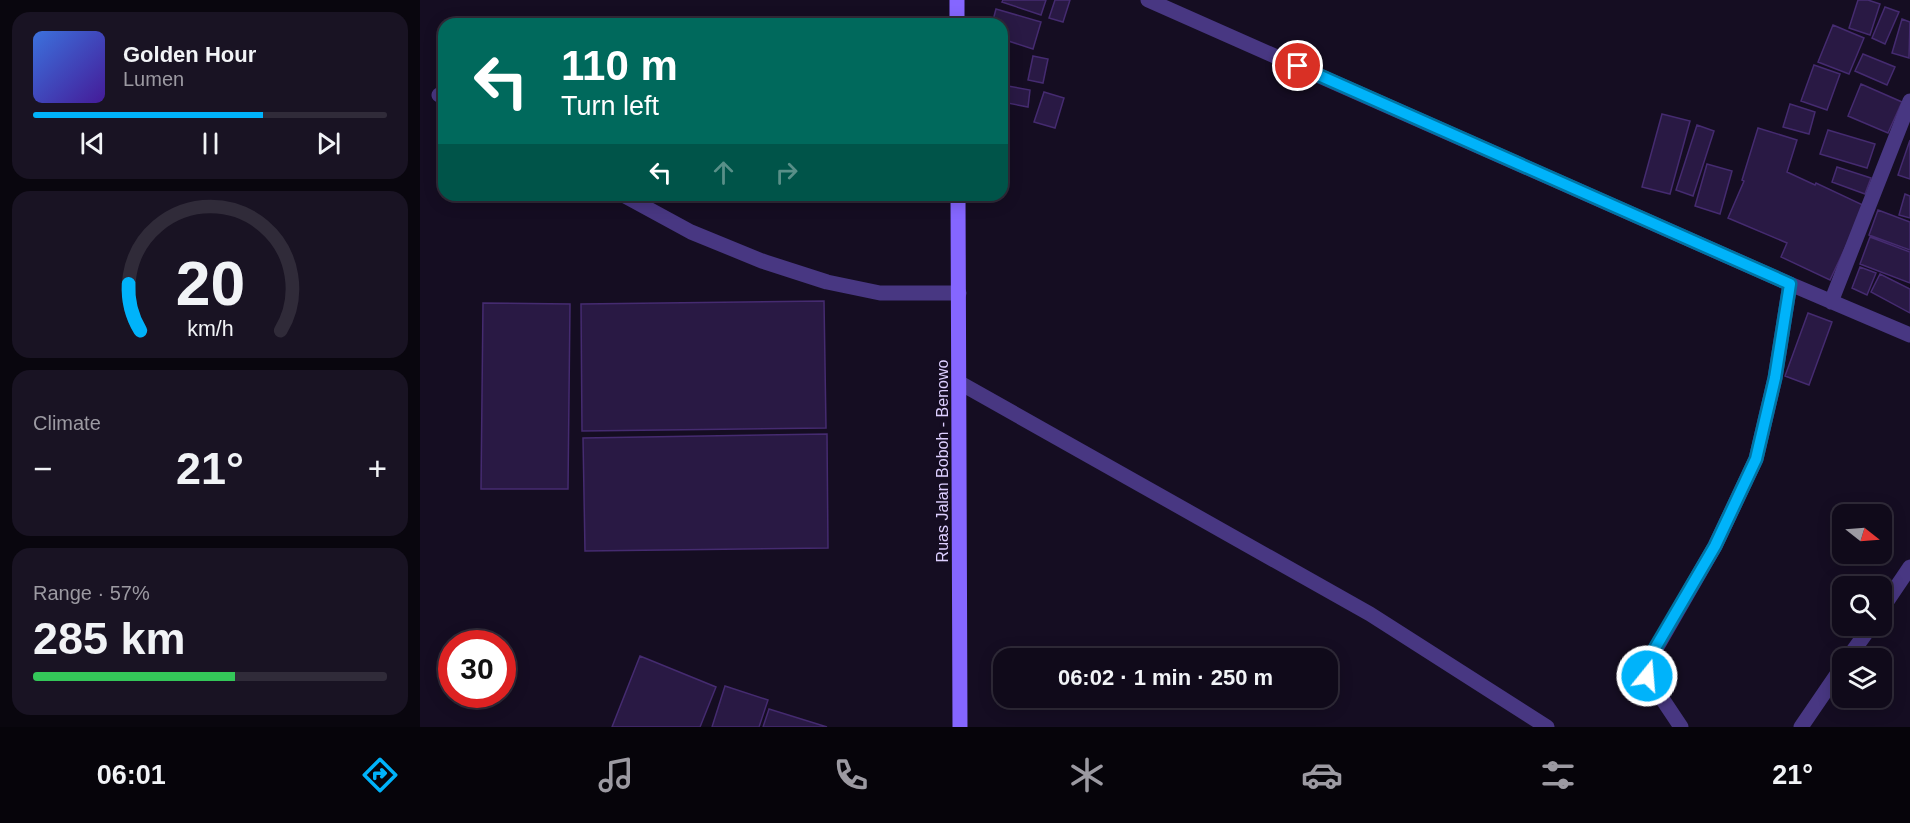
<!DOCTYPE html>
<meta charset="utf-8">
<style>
:root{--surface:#100a1a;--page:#191323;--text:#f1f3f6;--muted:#9c9aa2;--line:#302b39;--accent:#00b3fa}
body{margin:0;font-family:Helvetica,sans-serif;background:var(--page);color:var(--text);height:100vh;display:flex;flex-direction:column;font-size:22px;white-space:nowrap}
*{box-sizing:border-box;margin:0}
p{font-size:20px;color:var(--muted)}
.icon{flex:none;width:33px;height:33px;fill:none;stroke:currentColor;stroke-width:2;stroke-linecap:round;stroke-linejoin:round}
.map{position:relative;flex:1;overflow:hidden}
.panel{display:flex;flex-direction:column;gap:12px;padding:12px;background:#09060e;width:420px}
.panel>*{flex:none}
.guide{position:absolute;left:18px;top:18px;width:570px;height:183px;border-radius:18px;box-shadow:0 3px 15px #0003,0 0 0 2px var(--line);background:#00695c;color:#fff;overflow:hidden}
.needle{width:39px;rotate:107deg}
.buttons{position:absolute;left:1412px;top:504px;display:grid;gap:12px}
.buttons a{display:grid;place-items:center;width:60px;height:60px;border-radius:12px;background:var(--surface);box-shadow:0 3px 15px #0003,0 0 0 2px var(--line);font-size:30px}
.speed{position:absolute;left:18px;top:630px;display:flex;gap:12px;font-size:30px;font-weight:700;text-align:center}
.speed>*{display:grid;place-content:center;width:78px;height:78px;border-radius:50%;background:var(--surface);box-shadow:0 3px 15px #0003,0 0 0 2px var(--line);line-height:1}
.speed .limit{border:9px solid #d22;background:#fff;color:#111}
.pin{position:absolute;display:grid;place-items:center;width:51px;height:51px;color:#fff;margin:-26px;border:3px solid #fff;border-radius:50%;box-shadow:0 2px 6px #0007}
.me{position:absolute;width:66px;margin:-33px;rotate:17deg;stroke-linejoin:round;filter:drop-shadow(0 0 4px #0008)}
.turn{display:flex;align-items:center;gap:21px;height:126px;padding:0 24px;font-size:27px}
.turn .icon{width:78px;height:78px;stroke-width:2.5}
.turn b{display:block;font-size:42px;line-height:51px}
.lanes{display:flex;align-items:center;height:57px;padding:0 24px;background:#0003;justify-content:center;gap:30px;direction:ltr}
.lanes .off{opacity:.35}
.big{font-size:45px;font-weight:700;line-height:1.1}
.panel .widget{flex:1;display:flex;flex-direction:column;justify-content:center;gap:9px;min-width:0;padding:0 21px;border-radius:18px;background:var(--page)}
.panel .dial{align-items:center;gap:0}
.dial svg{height:156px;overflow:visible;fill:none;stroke:var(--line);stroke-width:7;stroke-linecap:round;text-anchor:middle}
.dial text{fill:var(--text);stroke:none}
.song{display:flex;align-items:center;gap:18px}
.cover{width:72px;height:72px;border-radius:9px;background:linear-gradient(135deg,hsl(220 70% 55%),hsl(260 70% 35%))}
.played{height:6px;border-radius:3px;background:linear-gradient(90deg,var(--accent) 65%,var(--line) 65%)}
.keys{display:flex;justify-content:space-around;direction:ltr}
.heat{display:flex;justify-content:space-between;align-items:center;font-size:33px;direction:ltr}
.charge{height:9px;border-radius:4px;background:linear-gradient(90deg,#34c759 57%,var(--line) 0)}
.trip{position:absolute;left:573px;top:648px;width:345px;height:60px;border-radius:18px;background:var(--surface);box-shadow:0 3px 15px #0003,0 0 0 2px var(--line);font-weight:700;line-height:60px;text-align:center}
.tab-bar{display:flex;height:96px;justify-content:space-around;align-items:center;background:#06040a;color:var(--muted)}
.tab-bar .icon{width:42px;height:42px}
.tab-bar .selected{color:var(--accent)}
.tab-bar b{font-size:27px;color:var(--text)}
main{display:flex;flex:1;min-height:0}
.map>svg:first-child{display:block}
.building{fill:#291944;stroke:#452b70;stroke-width:1.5}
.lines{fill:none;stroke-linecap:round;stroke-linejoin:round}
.lane{stroke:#483782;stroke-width:15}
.street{stroke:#483782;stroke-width:15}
.secondary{stroke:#8566ff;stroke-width:15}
.route-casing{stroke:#0074a2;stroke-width:15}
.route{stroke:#00b3fa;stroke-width:10}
.labels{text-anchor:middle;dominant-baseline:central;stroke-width:6;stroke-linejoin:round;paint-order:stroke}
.street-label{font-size:16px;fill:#ddcfff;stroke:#150d22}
</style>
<main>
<section class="panel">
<div class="widget">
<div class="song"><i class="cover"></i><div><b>Golden Hour</b><p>Lumen</p></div></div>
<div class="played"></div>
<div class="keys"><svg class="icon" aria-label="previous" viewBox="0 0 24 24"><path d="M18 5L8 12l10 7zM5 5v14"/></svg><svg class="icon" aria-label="pause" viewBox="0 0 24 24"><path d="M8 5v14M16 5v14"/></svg><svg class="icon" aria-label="next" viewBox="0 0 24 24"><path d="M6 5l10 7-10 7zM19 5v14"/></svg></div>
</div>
<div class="widget dial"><svg viewBox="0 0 100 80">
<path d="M14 69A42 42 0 1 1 86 69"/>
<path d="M14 69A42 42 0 0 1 8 45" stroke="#00b3fa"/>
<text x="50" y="56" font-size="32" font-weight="700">20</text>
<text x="50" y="72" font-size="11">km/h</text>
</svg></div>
<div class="widget"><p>Climate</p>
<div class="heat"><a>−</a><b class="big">21°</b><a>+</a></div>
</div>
<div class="widget"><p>Range · 57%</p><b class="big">285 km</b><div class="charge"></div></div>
</section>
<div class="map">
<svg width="1490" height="727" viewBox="0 0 1490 727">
<rect width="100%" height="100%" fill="#150d22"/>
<path class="building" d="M583,0H626L621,15L582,2Z
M635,0H650L643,22L629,18Z
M1438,0H1448L1460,4L1450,35L1429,28Z
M1465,7L1479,12L1465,44L1452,38Z
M576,9L621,22L613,49L582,39V24H572Z
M1482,19L1490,22L1489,58L1472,53Z
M1413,25L1444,38L1429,74L1398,62Z
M1443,54L1475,67L1467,85L1435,71Z
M613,56L628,59L623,83L608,80Z
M1394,65L1420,74L1407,110L1381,101Z
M1441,84L1482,102L1468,133L1428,116Z
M582,85L610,90L608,107L582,102Z
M624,92L644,98L635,128L614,122Z
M1370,104L1395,112L1389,134L1363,127Z
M1242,114L1270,121L1250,194L1222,187Z
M1277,125L1294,131L1273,196L1256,190Z
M1338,128L1377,140L1367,172L1395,185L1396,183L1445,206L1410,280L1361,257L1367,243L1308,218L1324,181L1322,180Z
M1408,130L1455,144L1447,168L1400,154Z
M1490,140V179L1478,175Z
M1287,164L1312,171L1300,214L1275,206Z
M1417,167L1451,178L1445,194L1412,182Z
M1485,194L1490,196V218L1479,215Z
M1458,210L1490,222V250L1449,235Z
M1450,237L1490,252V283L1440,264Z
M1440,267L1456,273L1447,295L1432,288Z
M1460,274L1490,289V313L1451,292Z
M404,301L406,428L162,431L161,304Z
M63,303L150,304L148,489H61Z
M1388,313L1412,322L1389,385L1365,376Z
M407,434L408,548L165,551L163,438Z
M220,656L296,687L280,727H192Z
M305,686L348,700L339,727H292Z
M349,709L407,727H343Z"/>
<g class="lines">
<path class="lane" d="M19,95L24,97
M203,195L271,232L342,261L407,282L460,293H539"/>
<path class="street" d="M728,0L1370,284L1490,335
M1411,302L1490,101
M540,383L950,614L1127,727
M1461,610L1490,567
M1428,658L1451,626
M1261,727L1227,676L1226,666L1295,546L1336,459L1355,378L1370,284
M1381,727L1422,667"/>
<path class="secondary" d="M537,0V24
M538,195L540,727"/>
</g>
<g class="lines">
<defs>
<path id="route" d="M878,66L1370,284L1355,378L1336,459L1295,546L1227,662L1225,671L1227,676"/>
</defs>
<use href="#route" class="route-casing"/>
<use href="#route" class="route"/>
</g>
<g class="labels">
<g class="street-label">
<text transform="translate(522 461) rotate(-90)">Ruas Jalan Boboh - Benowo</text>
</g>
</g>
</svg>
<div class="buttons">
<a><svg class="needle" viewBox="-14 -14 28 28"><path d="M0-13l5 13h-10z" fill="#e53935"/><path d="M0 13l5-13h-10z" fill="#9c9aa2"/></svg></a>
<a><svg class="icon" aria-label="search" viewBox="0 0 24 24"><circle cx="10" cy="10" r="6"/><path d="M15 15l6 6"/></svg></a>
<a><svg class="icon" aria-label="layers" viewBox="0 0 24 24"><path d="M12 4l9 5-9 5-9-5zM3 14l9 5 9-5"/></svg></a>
</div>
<div class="speed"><div class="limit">30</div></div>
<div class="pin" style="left:878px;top:66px;background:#d93025"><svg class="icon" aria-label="arrive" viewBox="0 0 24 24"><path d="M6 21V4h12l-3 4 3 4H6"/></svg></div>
<svg class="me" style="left:1227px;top:676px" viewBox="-20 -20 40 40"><circle r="17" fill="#00b3fa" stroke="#fff" stroke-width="3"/><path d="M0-11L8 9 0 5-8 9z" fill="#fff"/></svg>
<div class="trip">06:02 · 1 min · 250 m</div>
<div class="guide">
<div class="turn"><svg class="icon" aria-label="left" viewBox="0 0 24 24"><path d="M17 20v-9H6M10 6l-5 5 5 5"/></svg><div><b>110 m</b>Turn left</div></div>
<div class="lanes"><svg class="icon" aria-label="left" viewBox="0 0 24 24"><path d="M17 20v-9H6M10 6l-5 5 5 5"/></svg><svg class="icon off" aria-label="ahead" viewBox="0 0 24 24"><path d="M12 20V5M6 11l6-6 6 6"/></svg><svg class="icon off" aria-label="right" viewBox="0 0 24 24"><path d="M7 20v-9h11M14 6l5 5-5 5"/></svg></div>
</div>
</div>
</main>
<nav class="tab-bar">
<b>06:01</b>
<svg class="icon selected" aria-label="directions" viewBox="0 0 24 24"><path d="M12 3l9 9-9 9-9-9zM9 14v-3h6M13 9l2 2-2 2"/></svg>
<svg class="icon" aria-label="music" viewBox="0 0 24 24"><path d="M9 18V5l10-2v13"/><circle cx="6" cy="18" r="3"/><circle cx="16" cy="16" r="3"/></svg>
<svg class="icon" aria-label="phone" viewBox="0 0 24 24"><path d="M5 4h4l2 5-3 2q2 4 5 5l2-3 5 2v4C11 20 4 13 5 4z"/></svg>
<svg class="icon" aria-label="climate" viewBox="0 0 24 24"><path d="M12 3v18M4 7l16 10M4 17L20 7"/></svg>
<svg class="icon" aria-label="car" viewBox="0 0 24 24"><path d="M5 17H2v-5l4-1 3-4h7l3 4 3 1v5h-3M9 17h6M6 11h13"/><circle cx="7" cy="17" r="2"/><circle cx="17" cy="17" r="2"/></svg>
<svg class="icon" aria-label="filters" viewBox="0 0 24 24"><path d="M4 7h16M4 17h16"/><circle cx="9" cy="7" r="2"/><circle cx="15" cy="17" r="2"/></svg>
<b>21°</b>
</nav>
